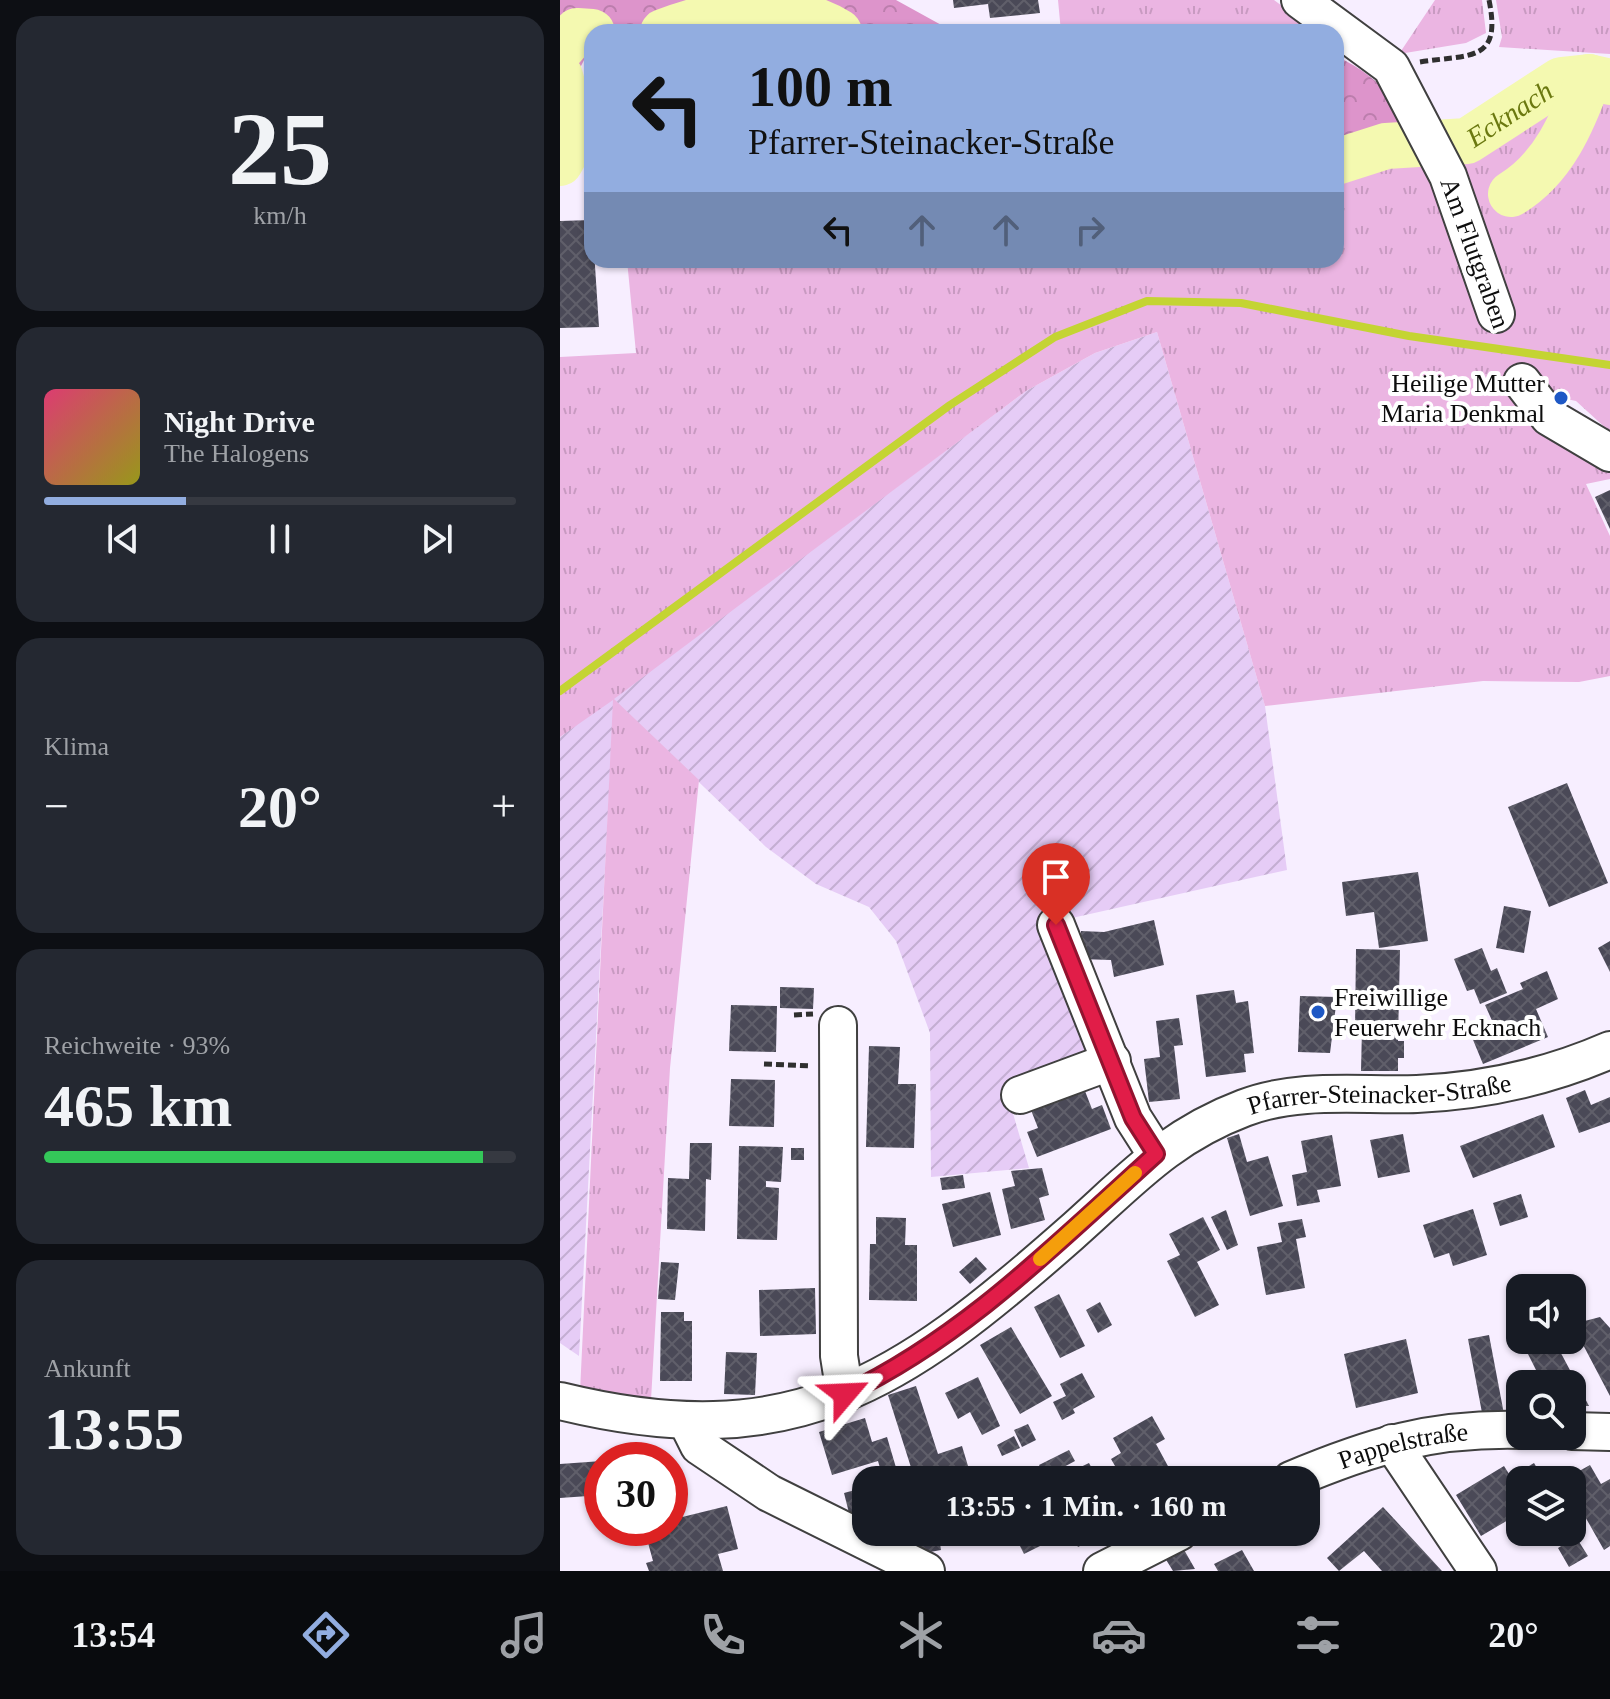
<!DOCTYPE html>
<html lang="de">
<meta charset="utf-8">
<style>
:root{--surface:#171b24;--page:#242831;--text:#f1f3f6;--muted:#9ea1a6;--line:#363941;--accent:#92ade0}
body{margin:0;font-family:Georgia,serif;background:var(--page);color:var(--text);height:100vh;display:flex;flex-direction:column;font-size:30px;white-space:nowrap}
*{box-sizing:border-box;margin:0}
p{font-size:26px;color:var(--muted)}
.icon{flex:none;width:44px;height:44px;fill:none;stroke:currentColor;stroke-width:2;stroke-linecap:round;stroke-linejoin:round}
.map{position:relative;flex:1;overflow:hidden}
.panel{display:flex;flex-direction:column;gap:16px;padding:16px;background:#0d0f14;width:560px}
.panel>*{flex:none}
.top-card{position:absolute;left:24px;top:24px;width:760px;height:244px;border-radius:24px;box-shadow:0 2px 6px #0004;background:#92ade0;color:#111;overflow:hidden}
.controls{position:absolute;left:946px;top:1274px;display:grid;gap:16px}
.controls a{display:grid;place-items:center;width:80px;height:80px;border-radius:16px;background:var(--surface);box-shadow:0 2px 6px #0004;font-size:40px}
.speed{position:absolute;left:24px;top:1442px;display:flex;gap:16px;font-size:40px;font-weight:700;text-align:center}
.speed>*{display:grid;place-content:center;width:104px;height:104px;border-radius:50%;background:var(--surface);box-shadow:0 2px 6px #0004;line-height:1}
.speed .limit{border:12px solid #d22;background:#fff;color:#111}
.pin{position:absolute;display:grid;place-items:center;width:68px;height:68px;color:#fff;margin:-82px -34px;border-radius:50% 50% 50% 0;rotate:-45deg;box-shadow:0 0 8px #0007}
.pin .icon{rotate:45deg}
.me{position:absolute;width:88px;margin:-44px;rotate:64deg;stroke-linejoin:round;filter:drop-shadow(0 0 6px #0008)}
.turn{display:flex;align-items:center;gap:28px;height:168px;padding:0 32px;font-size:36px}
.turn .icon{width:104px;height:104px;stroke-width:2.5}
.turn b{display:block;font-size:56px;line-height:68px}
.lanes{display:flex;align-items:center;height:76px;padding:0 32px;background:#0003;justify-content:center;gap:40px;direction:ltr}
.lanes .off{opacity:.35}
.big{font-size:60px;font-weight:600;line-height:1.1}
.panel .widget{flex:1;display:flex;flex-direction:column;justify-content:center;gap:12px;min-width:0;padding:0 28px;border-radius:24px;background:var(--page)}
.panel .dial{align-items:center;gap:0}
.dial b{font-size:104px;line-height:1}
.song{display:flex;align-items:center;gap:24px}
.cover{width:96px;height:96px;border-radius:12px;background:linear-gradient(135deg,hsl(340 70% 55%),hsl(60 70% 35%))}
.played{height:8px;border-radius:4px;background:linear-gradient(90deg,var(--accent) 30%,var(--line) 30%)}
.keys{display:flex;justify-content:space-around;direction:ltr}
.heat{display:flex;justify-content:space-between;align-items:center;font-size:44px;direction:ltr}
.charge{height:12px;border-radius:6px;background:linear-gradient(90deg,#34c759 93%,var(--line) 0)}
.trip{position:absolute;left:292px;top:1466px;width:468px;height:80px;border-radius:24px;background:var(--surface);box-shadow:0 2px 6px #0004;font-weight:600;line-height:80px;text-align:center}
.tabs{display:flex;height:128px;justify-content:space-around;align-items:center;background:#090b0e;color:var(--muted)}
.tabs .icon{width:56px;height:56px}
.tabs .active{color:var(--accent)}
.tabs b{font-size:36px;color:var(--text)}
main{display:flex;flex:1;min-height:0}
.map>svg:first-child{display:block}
.farmland{fill:url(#farmland-furrows)}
.grass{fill:url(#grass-tufts)}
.forest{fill:url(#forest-crowns)}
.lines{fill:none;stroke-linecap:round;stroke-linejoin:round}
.stream{stroke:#c4d433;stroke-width:8}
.river{stroke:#f4f9b0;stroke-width:46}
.building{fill:url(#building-cross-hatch)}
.minor-casing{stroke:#404040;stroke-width:40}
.path{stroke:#2f2f2f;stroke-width:5;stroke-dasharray:8 4;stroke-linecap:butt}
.minor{stroke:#fff;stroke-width:36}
.route-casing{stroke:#92132f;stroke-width:20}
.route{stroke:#e11d48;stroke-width:14}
.slow{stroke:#f59e0b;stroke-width:14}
.poi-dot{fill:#1e58c5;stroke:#fff;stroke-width:3}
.labels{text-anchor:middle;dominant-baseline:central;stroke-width:8;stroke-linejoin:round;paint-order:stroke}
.street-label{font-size:26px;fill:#0d0d0d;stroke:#fff}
.poi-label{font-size:26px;fill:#0d0d0d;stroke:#fff;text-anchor:end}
.water-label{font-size:28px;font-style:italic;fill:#6b7910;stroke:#fff}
</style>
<main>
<section class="panel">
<div class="widget dial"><b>25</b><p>km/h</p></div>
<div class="widget">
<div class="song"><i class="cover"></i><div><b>Night Drive</b><p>The Halogens</p></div></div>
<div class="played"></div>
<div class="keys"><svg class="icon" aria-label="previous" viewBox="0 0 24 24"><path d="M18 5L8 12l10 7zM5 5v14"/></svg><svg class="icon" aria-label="pause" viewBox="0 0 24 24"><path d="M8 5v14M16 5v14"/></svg><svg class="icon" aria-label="next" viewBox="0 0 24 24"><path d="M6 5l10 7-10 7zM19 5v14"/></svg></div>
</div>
<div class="widget"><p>Klima</p>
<div class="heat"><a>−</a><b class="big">20°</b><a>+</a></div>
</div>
<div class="widget"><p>Reichweite · 93%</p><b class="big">465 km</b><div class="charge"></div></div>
<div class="widget"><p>Ankunft</p><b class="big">13:55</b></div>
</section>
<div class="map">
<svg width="1050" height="1571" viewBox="0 0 1050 1571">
<defs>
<pattern id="farmland-furrows" width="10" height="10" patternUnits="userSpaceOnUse" patternTransform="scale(2)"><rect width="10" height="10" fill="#e6ccf6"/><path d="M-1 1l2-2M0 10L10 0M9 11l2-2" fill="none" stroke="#c4aed2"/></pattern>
<pattern id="grass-tufts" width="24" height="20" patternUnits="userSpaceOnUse" patternTransform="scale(2)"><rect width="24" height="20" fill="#ebb5e2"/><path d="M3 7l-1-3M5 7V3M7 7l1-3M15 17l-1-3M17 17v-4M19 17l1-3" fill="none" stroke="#c89ac1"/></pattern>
<pattern id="forest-crowns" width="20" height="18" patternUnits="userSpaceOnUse" patternTransform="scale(2)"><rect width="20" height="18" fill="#dd94cb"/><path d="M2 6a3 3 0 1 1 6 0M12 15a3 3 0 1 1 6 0" fill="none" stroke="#bc7ead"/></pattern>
<pattern id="building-cross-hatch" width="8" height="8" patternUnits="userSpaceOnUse" patternTransform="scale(2)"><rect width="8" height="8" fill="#4a4957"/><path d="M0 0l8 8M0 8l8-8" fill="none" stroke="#605f6a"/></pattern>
</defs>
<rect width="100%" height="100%" fill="#f7eeff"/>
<path class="farmland" d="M597,332L705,706L727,870L503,920L536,1047L444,1083L469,1168L371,1177L370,1033L336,941L309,907L256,884L206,847L54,700L19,1356L0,1343V737L466,391L535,353Z"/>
<path class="grass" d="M498,0H714L757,32H501Z
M875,0H922L926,33L906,43L839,54Z
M936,0H1050V54L939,47L942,37Z
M996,94L1012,104L968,170L936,190L932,204L947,208L980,189L1002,169L1011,136L1031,104L1044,94L1050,96V432L1016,401L987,395L1050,463V479L1026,484L1050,536V676L1019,682L923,681L705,706L597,332L535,353L466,391L54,699L139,780L110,1068L91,1400L20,1392L53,700L0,737V357L76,353L67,260H776V179L869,159L894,161L921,151L965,112Z"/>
<path class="forest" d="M0,0H336L394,32H32V57L26,56L16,76L32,127L22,168L0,175Z
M776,56C828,81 843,110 869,159L776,179Z"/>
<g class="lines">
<path class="stream" d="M0,691L390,405L495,337L587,301L681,303L849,336L1050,365"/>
<g class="river">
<path d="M103,32C157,11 228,0 279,32"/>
<path d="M0,50L17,31L32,32"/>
<path d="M0,76L16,134L0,163"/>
<path id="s1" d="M776,162L826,146L907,141L1001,80L1029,77L1050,82"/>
<path d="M951,194C993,169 1013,122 1029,77"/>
</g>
</g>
<path class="building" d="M393,0H478L480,13L430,18L428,4L394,8Z
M32,220L39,327L0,328V221Z
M1050,490V529L1035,497Z
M1007,783L1048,883L989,907L948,807Z
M858,872L868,941L819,948L814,912L786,916L782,882Z
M944,906L971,911L964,953L936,948Z
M594,920L604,965L554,977L551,960L520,959L521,931L544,932Z
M1050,941V972L1038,948Z
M922,948L931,971L937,968L947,993L920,1004L914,989L907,991L894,959Z
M796,949L840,950L838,1041H844V1058H838V1071H801L802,1028H795Z
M987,971L998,999L976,1009L988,1037L923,1064L911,1035L934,1025L925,1005L963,989L960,983Z
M220,987L254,988L253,1009L220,1008Z
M674,990L676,1003L688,1001L694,1053L684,1054L686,1072L646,1077L636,995Z
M740,996L777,997L770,1053L738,1052Z
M171,1005L217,1006L216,1052L169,1051Z
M619,1018L623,1045L614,1046L620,1099L589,1102L584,1059L600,1057L596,1021Z
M309,1046L340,1047L338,1084H356L354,1148L306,1147Z
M171,1079L215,1080L214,1127L169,1126Z
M523,1086L532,1109L542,1105L551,1129L477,1157L467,1132L478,1128L469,1105Z
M1025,1090L1031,1105L1050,1097V1122L1019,1133L1006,1098Z
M983,1114L995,1147L913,1178L900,1146Z
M679,1134L687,1162L708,1156L723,1206L690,1216L667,1138Z
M843,1134L850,1172L818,1178L810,1140Z
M772,1135L781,1186L757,1190L760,1202L737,1206L732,1175L747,1172L741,1141Z
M130,1143H152L151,1180L146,1179L145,1231L107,1229L108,1178L129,1179Z
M179,1146L223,1147L221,1182L206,1181V1187L219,1188L217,1240L177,1239Z
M231,1148H244V1160H231Z
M482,1168L489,1195L479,1198L485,1220L451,1229L442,1189L455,1186L451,1171Z
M403,1175L405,1188L382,1190L380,1178Z
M430,1192L441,1235L393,1247L382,1204Z
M961,1194L968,1217L940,1226L933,1203Z
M913,1209L927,1255L893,1266L889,1253L874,1258L863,1225Z
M666,1210L678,1245L667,1250L651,1217Z
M316,1217L346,1218L345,1245H357V1301L309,1300L310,1244H316Z
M643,1217L660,1250L637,1262L659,1305L635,1317L607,1261L620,1255L609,1234Z
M742,1219L746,1237L736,1239L745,1288L706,1295L697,1247L722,1242L718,1223Z
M416,1257L427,1269L410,1284L399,1272Z
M101,1262L119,1263L115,1300L98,1299Z
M255,1288L256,1334L200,1336L199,1290Z
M499,1294L525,1346L500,1358L474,1307Z
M540,1302L552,1325L538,1333L526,1310Z
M101,1312H124V1321H132V1381H100Z
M1040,1317L1050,1328V1396L1020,1339L1024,1337L1017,1323Z
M451,1327L492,1396L460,1414L420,1345Z
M929,1335L944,1414L923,1418L908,1339Z
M846,1339L858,1393L796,1408L784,1354Z
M961,1340H994L1029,1406H1012V1384H983Z
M166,1352L197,1353L195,1395L164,1394Z
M522,1373L535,1397L513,1409L515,1413L502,1420L493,1402L506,1396L500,1384Z
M418,1377L440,1426L422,1435L410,1412L398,1419L385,1393Z
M356,1386L378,1454L402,1446L408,1466L355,1480L328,1395Z
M592,1416L605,1439L596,1444L609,1468L588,1480H563L551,1459L561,1453L553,1438Z
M305,1418L312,1442L327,1437L337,1471L322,1475L318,1461L272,1475L259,1432Z
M468,1424L476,1440L462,1447L454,1430Z
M454,1436L460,1448L442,1456L437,1445Z
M509,1450L515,1461L485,1477L479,1465Z
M42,1461V1495L0,1498V1464Z
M529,1463L538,1480H506L504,1475Z
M974,1463L984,1480H960V1513L921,1536L896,1495L944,1466L951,1477Z
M1030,1465L1041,1484L1050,1479V1546L1044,1550L1015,1499L1012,1501V1480H1003Z
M475,1470L480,1480H458Z
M306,1487V1517L291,1521L284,1493Z
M167,1506L178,1549L158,1554L163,1571H89L86,1563L93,1561L84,1528H110V1520Z
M823,1507L836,1521L882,1571H822L804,1551L779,1571L767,1558Z
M355,1532H378L381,1550L359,1554Z
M453,1532H495L498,1537L464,1554Z
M510,1532H523L528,1542L518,1547Z
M1016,1537L1028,1556L1009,1567L998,1548Z
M623,1548L635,1569L613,1571L605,1558Z
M682,1550L694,1571H658L654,1564Z"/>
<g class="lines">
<defs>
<g id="minor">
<path d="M740,0L831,67L888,176L936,314"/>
<path d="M962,382L989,417L1050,453"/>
<path d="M496,925L573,1118L596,1154"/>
<path d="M278,1025L279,1356L285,1394"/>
<path d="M460,1095L552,1061"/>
<path id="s2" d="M0,1401C233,1458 340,1384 510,1234C569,1182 607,1137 684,1108C739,1087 799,1096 857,1094C925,1091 988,1077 1050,1050"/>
<path d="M127,1422L139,1446L209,1493L366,1571"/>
<path d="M1012,1431L1050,1432"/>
<path d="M832,1443L918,1571"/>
<path id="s3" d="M731,1480C812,1446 871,1428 960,1430"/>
<path d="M542,1571L619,1532"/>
</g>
</defs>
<use href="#minor" class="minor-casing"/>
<path class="path" d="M860,62C910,54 942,63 929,0
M234,1015L253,1014
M204,1064L251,1066"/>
<use href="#minor" class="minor"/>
</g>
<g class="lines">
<defs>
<path id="route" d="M285,1394C405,1337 498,1242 596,1154L573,1118L496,925"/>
</defs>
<use href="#route" class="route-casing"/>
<use href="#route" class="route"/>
<path class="slow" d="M480,1259L575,1173"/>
</g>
<g class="poi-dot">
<circle cx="1001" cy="398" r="8"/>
<circle cx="758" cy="1012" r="8"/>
</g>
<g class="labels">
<g class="street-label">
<text transform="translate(915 253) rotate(70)">Am Flutgraben</text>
<text stroke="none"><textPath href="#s2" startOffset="920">Pfarrer-Steinacker-Straße</textPath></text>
<text stroke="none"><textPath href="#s3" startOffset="118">Pappelstraße</textPath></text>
</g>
<g class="poi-label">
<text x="985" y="383">Heilige Mutter<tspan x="985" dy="30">Maria Denkmal</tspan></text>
<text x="774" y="997" text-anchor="start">Freiwillige<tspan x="774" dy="30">Feuerwehr Ecknach</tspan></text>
</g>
<g class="water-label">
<text stroke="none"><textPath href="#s1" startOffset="184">Ecknach</textPath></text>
</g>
</g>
</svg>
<div class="controls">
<a><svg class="icon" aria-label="sound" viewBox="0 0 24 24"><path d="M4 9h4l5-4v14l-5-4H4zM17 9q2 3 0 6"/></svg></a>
<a><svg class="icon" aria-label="search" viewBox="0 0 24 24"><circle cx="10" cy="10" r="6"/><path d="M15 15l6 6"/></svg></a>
<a><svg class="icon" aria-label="layers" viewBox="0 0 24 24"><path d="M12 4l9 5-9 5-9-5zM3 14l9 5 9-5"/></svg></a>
</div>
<div class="speed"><div class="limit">30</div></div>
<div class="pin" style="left:496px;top:925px;background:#d93025"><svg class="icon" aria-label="arrive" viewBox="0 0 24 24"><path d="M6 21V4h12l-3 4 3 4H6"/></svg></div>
<svg class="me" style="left:285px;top:1394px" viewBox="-20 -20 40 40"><path d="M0-17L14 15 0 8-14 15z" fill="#e11d48" stroke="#fff" stroke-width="4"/></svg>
<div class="trip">13:55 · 1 Min. · 160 m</div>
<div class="top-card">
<div class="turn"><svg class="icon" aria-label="left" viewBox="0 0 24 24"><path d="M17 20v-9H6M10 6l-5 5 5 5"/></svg><div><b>100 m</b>Pfarrer-Steinacker-Straße</div></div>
<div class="lanes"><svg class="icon" aria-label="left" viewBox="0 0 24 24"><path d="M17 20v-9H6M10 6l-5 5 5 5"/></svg><svg class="icon off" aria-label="ahead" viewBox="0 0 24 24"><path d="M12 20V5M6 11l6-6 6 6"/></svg><svg class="icon off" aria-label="ahead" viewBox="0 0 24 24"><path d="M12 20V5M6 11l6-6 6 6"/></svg><svg class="icon off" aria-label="right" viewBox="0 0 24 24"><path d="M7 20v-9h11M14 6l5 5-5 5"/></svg></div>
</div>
</div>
</main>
<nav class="tabs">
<b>13:54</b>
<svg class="icon active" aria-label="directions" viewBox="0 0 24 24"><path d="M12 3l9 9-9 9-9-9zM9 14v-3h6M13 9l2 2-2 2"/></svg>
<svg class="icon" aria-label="music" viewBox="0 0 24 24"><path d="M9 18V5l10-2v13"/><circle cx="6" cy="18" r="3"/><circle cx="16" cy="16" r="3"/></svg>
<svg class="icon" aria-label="phone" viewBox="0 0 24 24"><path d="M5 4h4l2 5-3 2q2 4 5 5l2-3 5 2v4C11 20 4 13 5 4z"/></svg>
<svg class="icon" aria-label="climate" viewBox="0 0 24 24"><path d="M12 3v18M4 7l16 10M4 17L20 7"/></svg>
<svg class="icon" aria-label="car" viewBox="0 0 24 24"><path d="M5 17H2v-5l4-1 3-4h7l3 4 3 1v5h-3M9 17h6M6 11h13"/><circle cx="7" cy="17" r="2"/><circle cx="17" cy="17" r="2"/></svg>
<svg class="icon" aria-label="filters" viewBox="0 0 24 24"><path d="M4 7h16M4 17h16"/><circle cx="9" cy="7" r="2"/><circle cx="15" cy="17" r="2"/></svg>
<b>20°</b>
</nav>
